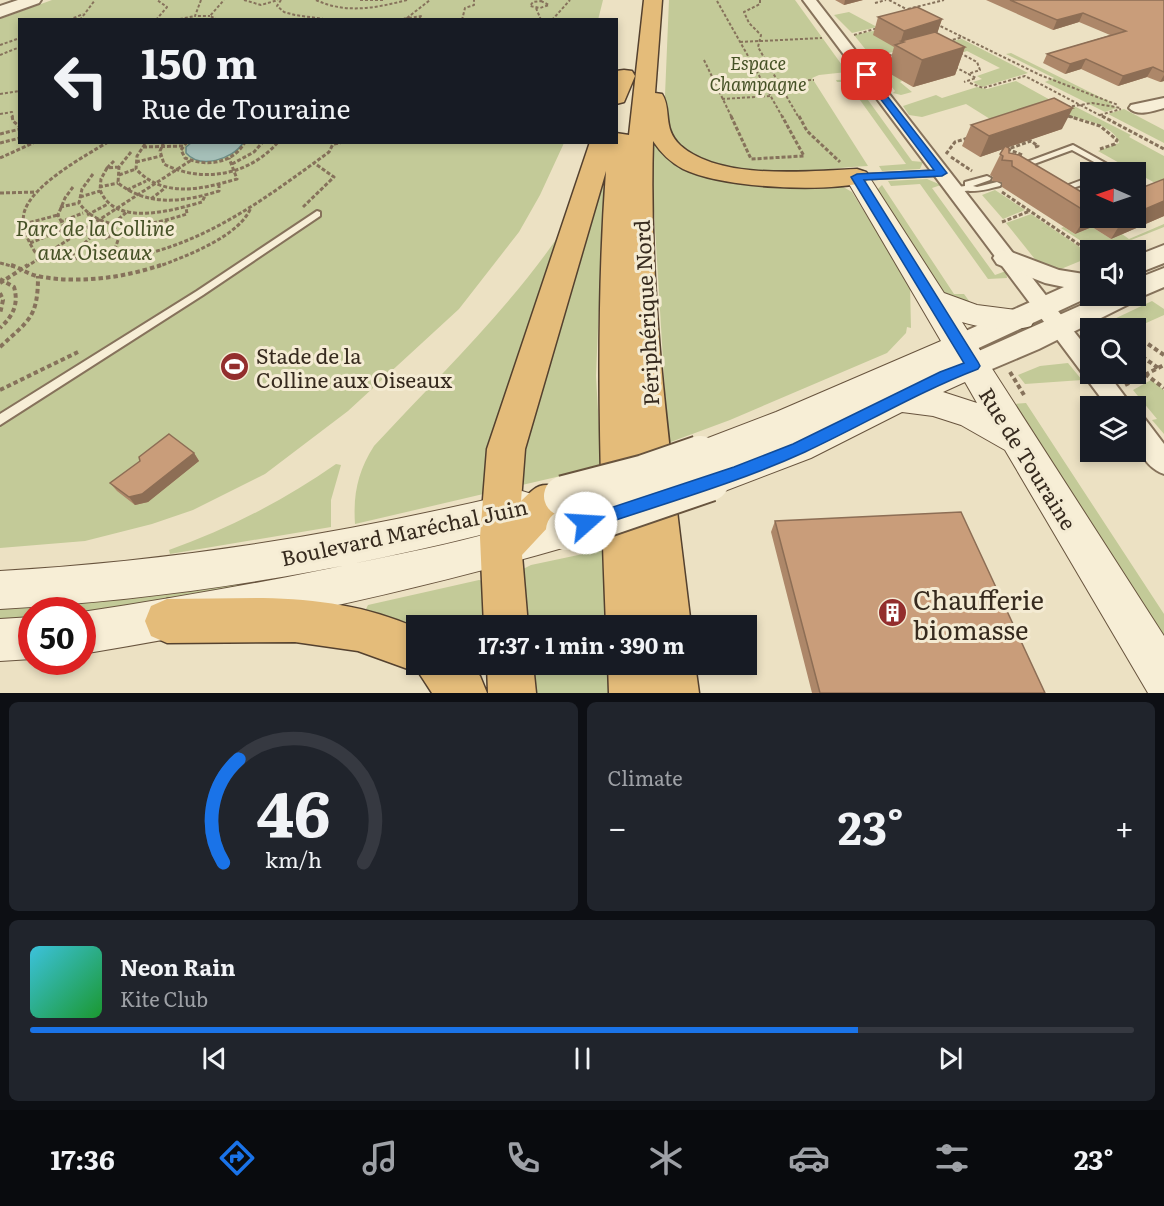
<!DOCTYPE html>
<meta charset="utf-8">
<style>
:root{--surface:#171b24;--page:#20242c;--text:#f1f3f6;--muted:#9ea1a6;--line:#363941;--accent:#1a73e8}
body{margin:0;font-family:Literata,serif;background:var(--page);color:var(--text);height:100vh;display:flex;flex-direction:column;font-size:22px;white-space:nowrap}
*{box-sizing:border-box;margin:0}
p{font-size:20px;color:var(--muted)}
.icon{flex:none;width:33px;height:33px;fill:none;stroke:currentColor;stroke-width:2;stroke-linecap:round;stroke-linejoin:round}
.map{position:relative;height:693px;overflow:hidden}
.side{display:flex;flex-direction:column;gap:9px;padding:9px;background:#0d0f14;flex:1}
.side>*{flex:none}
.banner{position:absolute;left:18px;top:18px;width:600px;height:126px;border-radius:0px;box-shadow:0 3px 9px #0003;background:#171b24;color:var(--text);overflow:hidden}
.needle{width:39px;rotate:272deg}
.fabs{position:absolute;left:1080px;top:162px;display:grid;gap:12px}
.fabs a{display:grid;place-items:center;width:66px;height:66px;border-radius:0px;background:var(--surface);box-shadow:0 3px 9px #0003;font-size:30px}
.speed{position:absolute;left:18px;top:597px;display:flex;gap:12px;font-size:30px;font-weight:700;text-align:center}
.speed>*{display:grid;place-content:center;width:78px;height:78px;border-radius:50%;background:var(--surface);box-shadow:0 3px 9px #0003;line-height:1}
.speed .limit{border:9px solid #d22;background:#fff;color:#111}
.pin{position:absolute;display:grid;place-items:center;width:51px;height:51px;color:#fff;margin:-26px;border-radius:12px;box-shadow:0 3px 9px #0006}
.me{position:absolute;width:66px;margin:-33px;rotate:71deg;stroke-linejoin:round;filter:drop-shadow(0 0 4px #0008)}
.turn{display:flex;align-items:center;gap:21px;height:126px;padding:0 24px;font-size:27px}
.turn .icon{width:78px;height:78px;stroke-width:2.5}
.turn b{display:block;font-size:42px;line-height:51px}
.big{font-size:45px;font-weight:700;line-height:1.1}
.side .widget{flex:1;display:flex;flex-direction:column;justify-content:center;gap:9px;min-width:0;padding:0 21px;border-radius:9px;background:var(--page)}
.side .dial{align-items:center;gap:0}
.dial svg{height:156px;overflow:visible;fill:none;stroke:var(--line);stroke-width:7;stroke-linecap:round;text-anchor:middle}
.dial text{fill:var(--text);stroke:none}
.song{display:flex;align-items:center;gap:18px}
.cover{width:72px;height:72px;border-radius:9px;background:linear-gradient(135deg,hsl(190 70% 55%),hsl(130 70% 35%))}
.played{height:6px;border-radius:3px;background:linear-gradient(90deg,var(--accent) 75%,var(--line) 75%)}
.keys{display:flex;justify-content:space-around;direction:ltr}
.heat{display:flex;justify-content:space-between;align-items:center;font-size:33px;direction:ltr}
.side .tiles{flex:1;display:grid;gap:9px;grid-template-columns:1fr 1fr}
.widget:last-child{grid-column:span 2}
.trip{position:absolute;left:406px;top:615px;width:351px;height:60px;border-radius:0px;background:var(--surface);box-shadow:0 3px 9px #0003;font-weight:700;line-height:60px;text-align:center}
.tabs{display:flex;height:96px;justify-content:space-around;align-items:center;background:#090b0e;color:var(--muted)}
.tabs .icon{width:42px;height:42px}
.tabs .active{color:var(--accent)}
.tabs b{font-size:27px;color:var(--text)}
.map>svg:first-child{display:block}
.green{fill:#c3ca98}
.water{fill:#a5bfb8;stroke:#6c8d86;stroke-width:1.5}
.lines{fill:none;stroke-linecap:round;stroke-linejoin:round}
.service-casing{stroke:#86725b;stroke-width:4}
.minor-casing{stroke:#86725b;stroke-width:4}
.tertiary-casing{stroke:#86725b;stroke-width:4}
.secondary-casing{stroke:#68543e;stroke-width:2}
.trunk-casing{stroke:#54412f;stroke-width:3}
.path-far2{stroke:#86725b;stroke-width:2;stroke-dasharray:3 2;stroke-linecap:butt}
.path-far1{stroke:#86725b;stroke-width:3;stroke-dasharray:4 2;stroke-linecap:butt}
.path{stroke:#86725b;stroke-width:4;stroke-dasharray:4.5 3;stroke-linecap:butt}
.service{fill:#f7eed6;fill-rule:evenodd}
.minor{fill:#f7eed6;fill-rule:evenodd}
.tertiary{fill:#f7eed6;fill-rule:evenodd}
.secondary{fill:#f7eed6;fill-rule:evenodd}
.trunk{fill:#e4bc7a;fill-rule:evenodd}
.secondary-bridge-casing{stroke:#68543e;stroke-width:44;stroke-linecap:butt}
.secondary-bridge{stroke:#f7eed6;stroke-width:40}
.wall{fill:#ad8769}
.shaded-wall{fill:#8d6e55}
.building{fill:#c99d7a;stroke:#8d6e55;stroke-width:1.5}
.route{fill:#1a73e8;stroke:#114b97;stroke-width:1.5}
.labels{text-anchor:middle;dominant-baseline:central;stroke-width:6;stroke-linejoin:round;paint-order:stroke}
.far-park-label{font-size:18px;font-style:italic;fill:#465226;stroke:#f4ebd3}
.park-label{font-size:21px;font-style:italic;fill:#465226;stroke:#f4ebd3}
.street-label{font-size:21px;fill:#362a1e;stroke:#f4ebd3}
.poi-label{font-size:21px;fill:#362a1e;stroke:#f4ebd3;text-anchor:start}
.near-poi-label{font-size:26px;fill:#362a1e;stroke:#f4ebd3;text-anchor:start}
</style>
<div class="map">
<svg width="1164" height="693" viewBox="0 0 1164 693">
<rect width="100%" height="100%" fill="#ece1c3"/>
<path class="green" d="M52,0H603L598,20H20V142L564,143L540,195L519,232L459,309L348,411L265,474L193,510L152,524L85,541L0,548V19Z
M669,0H795L847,72L819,75L812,78L868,166C811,169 686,191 664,119Z
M849,12L877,27L852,33L834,15Z
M878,30L915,47L875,56L870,55L854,35Z
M962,39L1028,73L982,87L973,82L982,79L977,76L1000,68L967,51L961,53L952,41Z
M1011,53L1112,103L1110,104L1117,108L1105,112L1045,82L1054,78L1006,54Z
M891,67L902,81L900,82L912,92L901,95L893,93L895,91L887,81H883L880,74H877L878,70Z
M862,79L864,81L855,82L912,161L923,162L920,169L882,171L879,166L906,164L847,82H837L836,80Z
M1016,81L1063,107L998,124L966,104L922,117L909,115L903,106L936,95L942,98L977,87L987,89Z
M1074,106L1131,135L1129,137L1164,156V184L1155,183L1098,151L1119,143C1114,122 1067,115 1048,114Z
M1124,109L1164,130V143L1108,114Z
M657,144L684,165L838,184L852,192L910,285L911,328L907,327L906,333L887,353L730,420L668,443L653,194L652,146Z
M605,157L596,376L601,464L565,475L355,524C353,494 358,471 374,446C457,356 551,270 605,157Z
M927,179L941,185L932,188L995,275L1006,271L1007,278L988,279L920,184L891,186L888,181Z
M882,185L954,294H964L972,305L945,294L878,192V189Z
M995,190L1025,210L1003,219L982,195Z
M1031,214L1090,254V257L1061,269L1038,263L1006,223Z
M1164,224V227L1106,250H1095L1061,228L1064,227L1075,234L1092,227L1111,239L1122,234L1129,239Z
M1152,301L1164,309V315L1135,328H1102L1110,321Z
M1068,363L1082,380L1025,384L1018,375L1040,366Z
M1151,380L1164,390V434L1152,420L1157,419L1133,390Z
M1026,403L1164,614V638L1014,404Z
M336,464L341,465L331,500V527L170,554L169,550C229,529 284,500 336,464Z
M602,550L606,625H517L519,571L531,565Z
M340,561L350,572L83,613L82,610H32L31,617L0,619V601Z
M479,580L491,583L494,625L417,626V634L363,615L368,605Z
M522,665H608L610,693H526Z"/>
<path class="water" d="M191,143L242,142L243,143C232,160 200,169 186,153V147Z"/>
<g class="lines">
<defs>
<path id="service" d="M1073,145L1118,170L1114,172H1102L1103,170L1107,169L1072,150L1023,168H1017L1016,166Z
M941,171H944V175L858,179L854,177L858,175Z
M987,176L991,178L990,180L973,186L977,187L997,182L1001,184L1000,186C988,189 982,191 970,191C962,190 957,194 950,190L951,188L965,186V182Z
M1090,177V182L1059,193L1055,190Z
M317,211L320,212V216L203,295L0,425V414L197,291Z"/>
<path id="minor" d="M803,0H816L1090,352V374H1108L1132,406H1107Z
M1164,98V108C1153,111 1138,117 1129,108L1131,105Z
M1136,416L1145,419L1164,444V474C1140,465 1134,439 1136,416Z"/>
<path id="tertiary" d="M18,0H41L39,3L0,17V6Z
M1164,245V263L1136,274V256Z
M1006,250L1059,270L1090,275L1091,296L970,352L960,355L950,352L946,345L950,338L1064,287L1045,283L997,264L993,258L997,252Z
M1164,268V287L1136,299L1133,302L1039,349L973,377L963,374L958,366L963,358L1102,296H1136V279Z"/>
<path id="secondary" d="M857,170L866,172L944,293L977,305L1031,312L1035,319L1031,326C1010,332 982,328 962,322L1164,636V693H1148L1005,450L961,425L933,416L902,412L811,458L709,497L696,492L691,481L697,470L687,466L682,456L687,446L776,412L941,341L845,177L848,172ZM965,382L977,403L943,392Z
M522,491L535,495L541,507L535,519C484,537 429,548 376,559C252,585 127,602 0,609V571C177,561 350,533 522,491Z
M566,513L580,518L585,530L580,542L566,547C407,593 246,627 82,654V612C246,587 407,556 566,513Z
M32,617V659L0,661V619Z"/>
<path id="trunk" d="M644,0H662L655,93L662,94C672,109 662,128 680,145C720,181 808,171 857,169L866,172L870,177L866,182C825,193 722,188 683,169C670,162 661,153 653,141C648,303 672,466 691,626H606C600,474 595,323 606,171L525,449L521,501C536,486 541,481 562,488L568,500L562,512L522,555L528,626H484L480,537L487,449L590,142H616V133L629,135Z
M624,70L632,71L635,76L624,102L616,104V71Z
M263,598C317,599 367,606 417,628V664H469L480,676L487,693H432L419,673L358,651L295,642L167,643L151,636L145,621L151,606L167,599Z
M487,664H533L536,693H488Z
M608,664H695L699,693H609Z"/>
</defs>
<use href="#service" class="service-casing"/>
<use href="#minor" class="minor-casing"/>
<use href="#tertiary" class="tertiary-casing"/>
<use href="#secondary" class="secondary-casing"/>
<use href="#trunk" class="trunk-casing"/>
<path class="path-far2" d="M201,0L195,16H210
M244,0L261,5L278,0
M281,0L277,6L284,12L295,15L331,20
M316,0C346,14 376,8 407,0
M360,0H384
M760,0V4L744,12L749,23L761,35L758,47L799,118
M889,0L910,11
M541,1L549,5L540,8L530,6L533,2Z
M717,1L783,118
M875,3L886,0
M536,8L541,20
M908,9L944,0
M407,18L430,0
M69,20L83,14
M80,20L95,0
M156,20L167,7L157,0
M175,20L195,16
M218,20L210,16L224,0
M394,20L422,16L418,20
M462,20L465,8L474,5V0
M552,20L570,0
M936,24L1040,75L1118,105
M854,35L878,28
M948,41L963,37
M740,42L822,38
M0,45L20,38
M960,53L977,62L980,70L968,74
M0,55L20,47
M879,58L895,54
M704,60L732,118
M955,67L976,78L964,82
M763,82L814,80
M970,83L983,88L1025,76L1105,118
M0,94L20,91
M722,99L770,96
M1067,107L1092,103L1121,108
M0,114L12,112L13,118
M1100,115L1121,109
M1065,116L1077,118"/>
<path class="path-far1" d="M12,116L13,121L20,127
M731,116L751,159L804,156L782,116
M799,116L807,131L840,162
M1068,116L1100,126L1117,140L1115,144L1100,149
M1102,116L1164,149
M0,134L20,129
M108,142C85,156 31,185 24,213C21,226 28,241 35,252C62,257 89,262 117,259C198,250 266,198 329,152L334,142
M164,142L160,151L164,164C202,184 250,175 278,142
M187,142L181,150L185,158C206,167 233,164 245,142
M0,143L20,138
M145,144L137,156L136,169C164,199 202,189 237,179L229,158
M334,144L344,142
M143,147L183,146
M131,152L119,167L118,183C148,207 184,202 219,191V184
M946,154L955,142L968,138
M1022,155L1008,149L1031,141L1038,146L1035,147
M951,157L972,171
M0,158L35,142
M136,162L161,156
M232,164L254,152L263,142
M119,167L107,168L101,179L100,190C115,228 174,210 202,202L205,196
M107,168L114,161
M93,174L82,189L79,203C105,237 151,225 187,214L186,207
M119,175L136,169
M73,187L65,198L58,215L65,229C100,241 131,238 166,228V221
M99,187L118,183
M127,190L146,181
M1002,192L1090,252
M0,193L36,192
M80,197L100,191
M151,199L165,188
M60,207L79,203
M303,207L334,177L314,163
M87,215L108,204
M60,222L83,213
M1002,222L1030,211
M114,223L128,211
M24,224L58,215
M135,236L139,225
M105,239L118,225
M30,243L65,229
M67,260L90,238
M111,261L118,240
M0,263L15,267
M26,267L190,161
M157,267C184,257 241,236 251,207"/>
<path class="path" d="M11,265C20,268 28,274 37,276C77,284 123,278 161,265
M0,279L14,287C19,304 13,316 0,328
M0,283L28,265
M0,293L3,300L0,314
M1148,344L1164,355
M0,347C29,320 38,318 38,276
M1136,352L1158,368
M1010,372L1024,395
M1145,374L1164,388
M1125,385L1164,365
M0,390L78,352"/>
<use href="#service" class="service"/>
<use href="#minor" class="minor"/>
<use href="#tertiary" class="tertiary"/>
<use href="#secondary" class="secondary"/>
<use href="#trunk" class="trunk"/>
<defs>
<path id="secondary-bridge" d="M564,496L645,475L700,456
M566,530L709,481"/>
</defs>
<use href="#secondary-bridge" class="secondary-bridge-casing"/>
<use href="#secondary-bridge" class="secondary-bridge"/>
</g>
<path class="wall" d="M835,0H863L844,5Z
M986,0H1164V81L1160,82L1147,77L1118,86L1081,69L1065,74L1043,63L1047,54L1110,35L1079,22L1053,30Z
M878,17L942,19L937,33L965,47L955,75L913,87L887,72L894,47L873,35Z
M971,125L1062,129L1007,147L1009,153L1090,197V218H1136L1164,179V216L1111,239L1092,227L1075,234L1002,187V182L992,181L993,177L990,175L1003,149L980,157L962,146Z
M194,453L199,461L148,502L135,505L117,491L110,483Z
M775,521L1045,693H812L771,532Z"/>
<path class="shaded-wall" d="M845,0H863L844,5Z
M1083,13L1079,22L1053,30L1057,20Z
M942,19L936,37L904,42L901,41L899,47L904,31Z
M965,47L955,75L913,87L922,60Z
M1086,59L1081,69L1065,74L1070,64Z
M1153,67L1147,77L1118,86L1123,76Z
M1164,75V81L1160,82Z
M1073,108L1062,129L980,157L989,136Z
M1164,201V216L1111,239L1124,218H1136V213Z
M1090,212V218H1098L1092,227L1075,234L1088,213Z
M194,453L199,461L148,502L135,505L129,497Z"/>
<path class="building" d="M1010,0H1164V72L1153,67L1123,76L1086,59L1070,64L1047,54L1126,31L1083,13L1057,20Z
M917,7L942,19L904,31L878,17Z
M935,32L965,47L922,60L895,45L904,42L901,41Z
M1054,98L1073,108L989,136L971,125Z
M1005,146L1009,148V153L1019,155L1090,197V212L1088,213L1012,166V161L1002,160L1003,156L1000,154Z
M1164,179V201L1136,213V190Z
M169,434L194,453L142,494L129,497L110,483L140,461L139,457Z
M961,512L1045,693H820L775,521Z"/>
<path class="route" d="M864,74H870L947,173L942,176L864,180L978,362L980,366L978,369C918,392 863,425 805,452C735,484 659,505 586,530L580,528L578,523L580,518L734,467L793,444L940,372L964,363L851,177L857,174L934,170L864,77Z"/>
<defs>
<symbol id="stadium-disc" viewBox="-11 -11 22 22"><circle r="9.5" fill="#932e2d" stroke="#f4ebd3"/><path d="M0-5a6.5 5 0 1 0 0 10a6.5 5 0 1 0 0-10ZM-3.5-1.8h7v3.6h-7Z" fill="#fff"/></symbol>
<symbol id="building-disc" viewBox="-11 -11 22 22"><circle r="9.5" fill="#932e2d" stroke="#f4ebd3"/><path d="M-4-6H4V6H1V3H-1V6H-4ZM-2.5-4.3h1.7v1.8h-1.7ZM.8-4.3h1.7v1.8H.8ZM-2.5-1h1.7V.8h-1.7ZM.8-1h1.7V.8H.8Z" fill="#fff"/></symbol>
</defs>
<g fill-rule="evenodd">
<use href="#stadium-disc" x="218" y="350" width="33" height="33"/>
<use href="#building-disc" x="876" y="596" width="33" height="33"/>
</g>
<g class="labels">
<g class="far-park-label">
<text x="758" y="62">Espace<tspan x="758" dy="21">Champagne</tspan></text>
</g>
<g class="park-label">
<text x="95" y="226">Parc de la Colline<tspan x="95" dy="24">aux Oiseaux</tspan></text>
</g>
<g class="street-label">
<text transform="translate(645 313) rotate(-93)">Périphérique Nord</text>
<text transform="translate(1029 458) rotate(58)">Rue de Touraine</text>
<text transform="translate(404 531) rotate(-12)">Boulevard Maréchal Juin</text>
</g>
<g class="poi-label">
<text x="256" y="354">Stade de la<tspan x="256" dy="24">Colline aux Oiseaux</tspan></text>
</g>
<g class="near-poi-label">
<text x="913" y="598">Chaufferie<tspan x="913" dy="30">biomasse</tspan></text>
</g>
</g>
</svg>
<div class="fabs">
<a><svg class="needle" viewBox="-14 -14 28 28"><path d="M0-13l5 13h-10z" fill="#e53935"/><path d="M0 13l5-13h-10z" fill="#9ea1a6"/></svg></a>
<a><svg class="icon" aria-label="sound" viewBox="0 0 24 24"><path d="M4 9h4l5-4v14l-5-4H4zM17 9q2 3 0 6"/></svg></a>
<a><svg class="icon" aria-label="search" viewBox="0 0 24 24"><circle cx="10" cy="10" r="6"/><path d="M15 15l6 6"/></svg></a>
<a><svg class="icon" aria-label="layers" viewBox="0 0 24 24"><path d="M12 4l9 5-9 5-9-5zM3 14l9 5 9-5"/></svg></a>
</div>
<div class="speed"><div class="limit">50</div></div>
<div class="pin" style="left:867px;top:75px;background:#d93025"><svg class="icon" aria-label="arrive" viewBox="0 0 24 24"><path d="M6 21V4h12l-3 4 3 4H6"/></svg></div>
<svg class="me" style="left:586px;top:523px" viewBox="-20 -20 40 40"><circle r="19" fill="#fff"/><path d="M0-13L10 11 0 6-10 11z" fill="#1a73e8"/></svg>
<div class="trip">17:37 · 1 min · 390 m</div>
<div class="banner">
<div class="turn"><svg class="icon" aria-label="left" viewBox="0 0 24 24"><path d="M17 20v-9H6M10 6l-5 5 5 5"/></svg><div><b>150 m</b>Rue de Touraine</div></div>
</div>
</div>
<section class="side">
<div class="tiles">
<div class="widget dial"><svg viewBox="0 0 100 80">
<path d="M14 69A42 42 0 1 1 86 69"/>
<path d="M14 69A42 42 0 0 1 22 16" stroke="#1a73e8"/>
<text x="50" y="56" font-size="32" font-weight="700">46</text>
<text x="50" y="72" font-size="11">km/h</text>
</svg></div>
<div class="widget"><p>Climate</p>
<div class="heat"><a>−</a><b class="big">23°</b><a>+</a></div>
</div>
<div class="widget">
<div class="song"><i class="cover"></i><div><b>Neon Rain</b><p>Kite Club</p></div></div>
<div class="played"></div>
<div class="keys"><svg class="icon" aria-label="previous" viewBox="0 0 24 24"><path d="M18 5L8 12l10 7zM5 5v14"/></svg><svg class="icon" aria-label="pause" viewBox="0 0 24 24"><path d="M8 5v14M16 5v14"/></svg><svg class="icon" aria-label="next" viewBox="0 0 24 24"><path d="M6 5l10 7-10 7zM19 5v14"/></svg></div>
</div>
</div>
</section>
<nav class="tabs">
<b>17:36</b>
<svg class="icon active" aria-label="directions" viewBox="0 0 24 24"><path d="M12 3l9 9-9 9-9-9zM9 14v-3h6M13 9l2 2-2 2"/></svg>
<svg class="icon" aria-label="music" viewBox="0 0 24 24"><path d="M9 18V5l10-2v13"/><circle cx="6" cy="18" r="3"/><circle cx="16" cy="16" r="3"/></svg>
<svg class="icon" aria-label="phone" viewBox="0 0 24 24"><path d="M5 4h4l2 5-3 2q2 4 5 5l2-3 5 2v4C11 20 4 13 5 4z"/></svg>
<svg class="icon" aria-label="climate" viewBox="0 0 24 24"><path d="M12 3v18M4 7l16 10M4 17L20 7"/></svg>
<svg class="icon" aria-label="car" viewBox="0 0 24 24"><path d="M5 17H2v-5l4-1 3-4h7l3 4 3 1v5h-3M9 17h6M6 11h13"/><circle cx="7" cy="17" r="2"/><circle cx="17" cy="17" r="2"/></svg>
<svg class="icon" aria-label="filters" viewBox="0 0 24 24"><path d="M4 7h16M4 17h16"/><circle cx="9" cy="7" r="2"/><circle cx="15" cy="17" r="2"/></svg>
<b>23°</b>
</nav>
